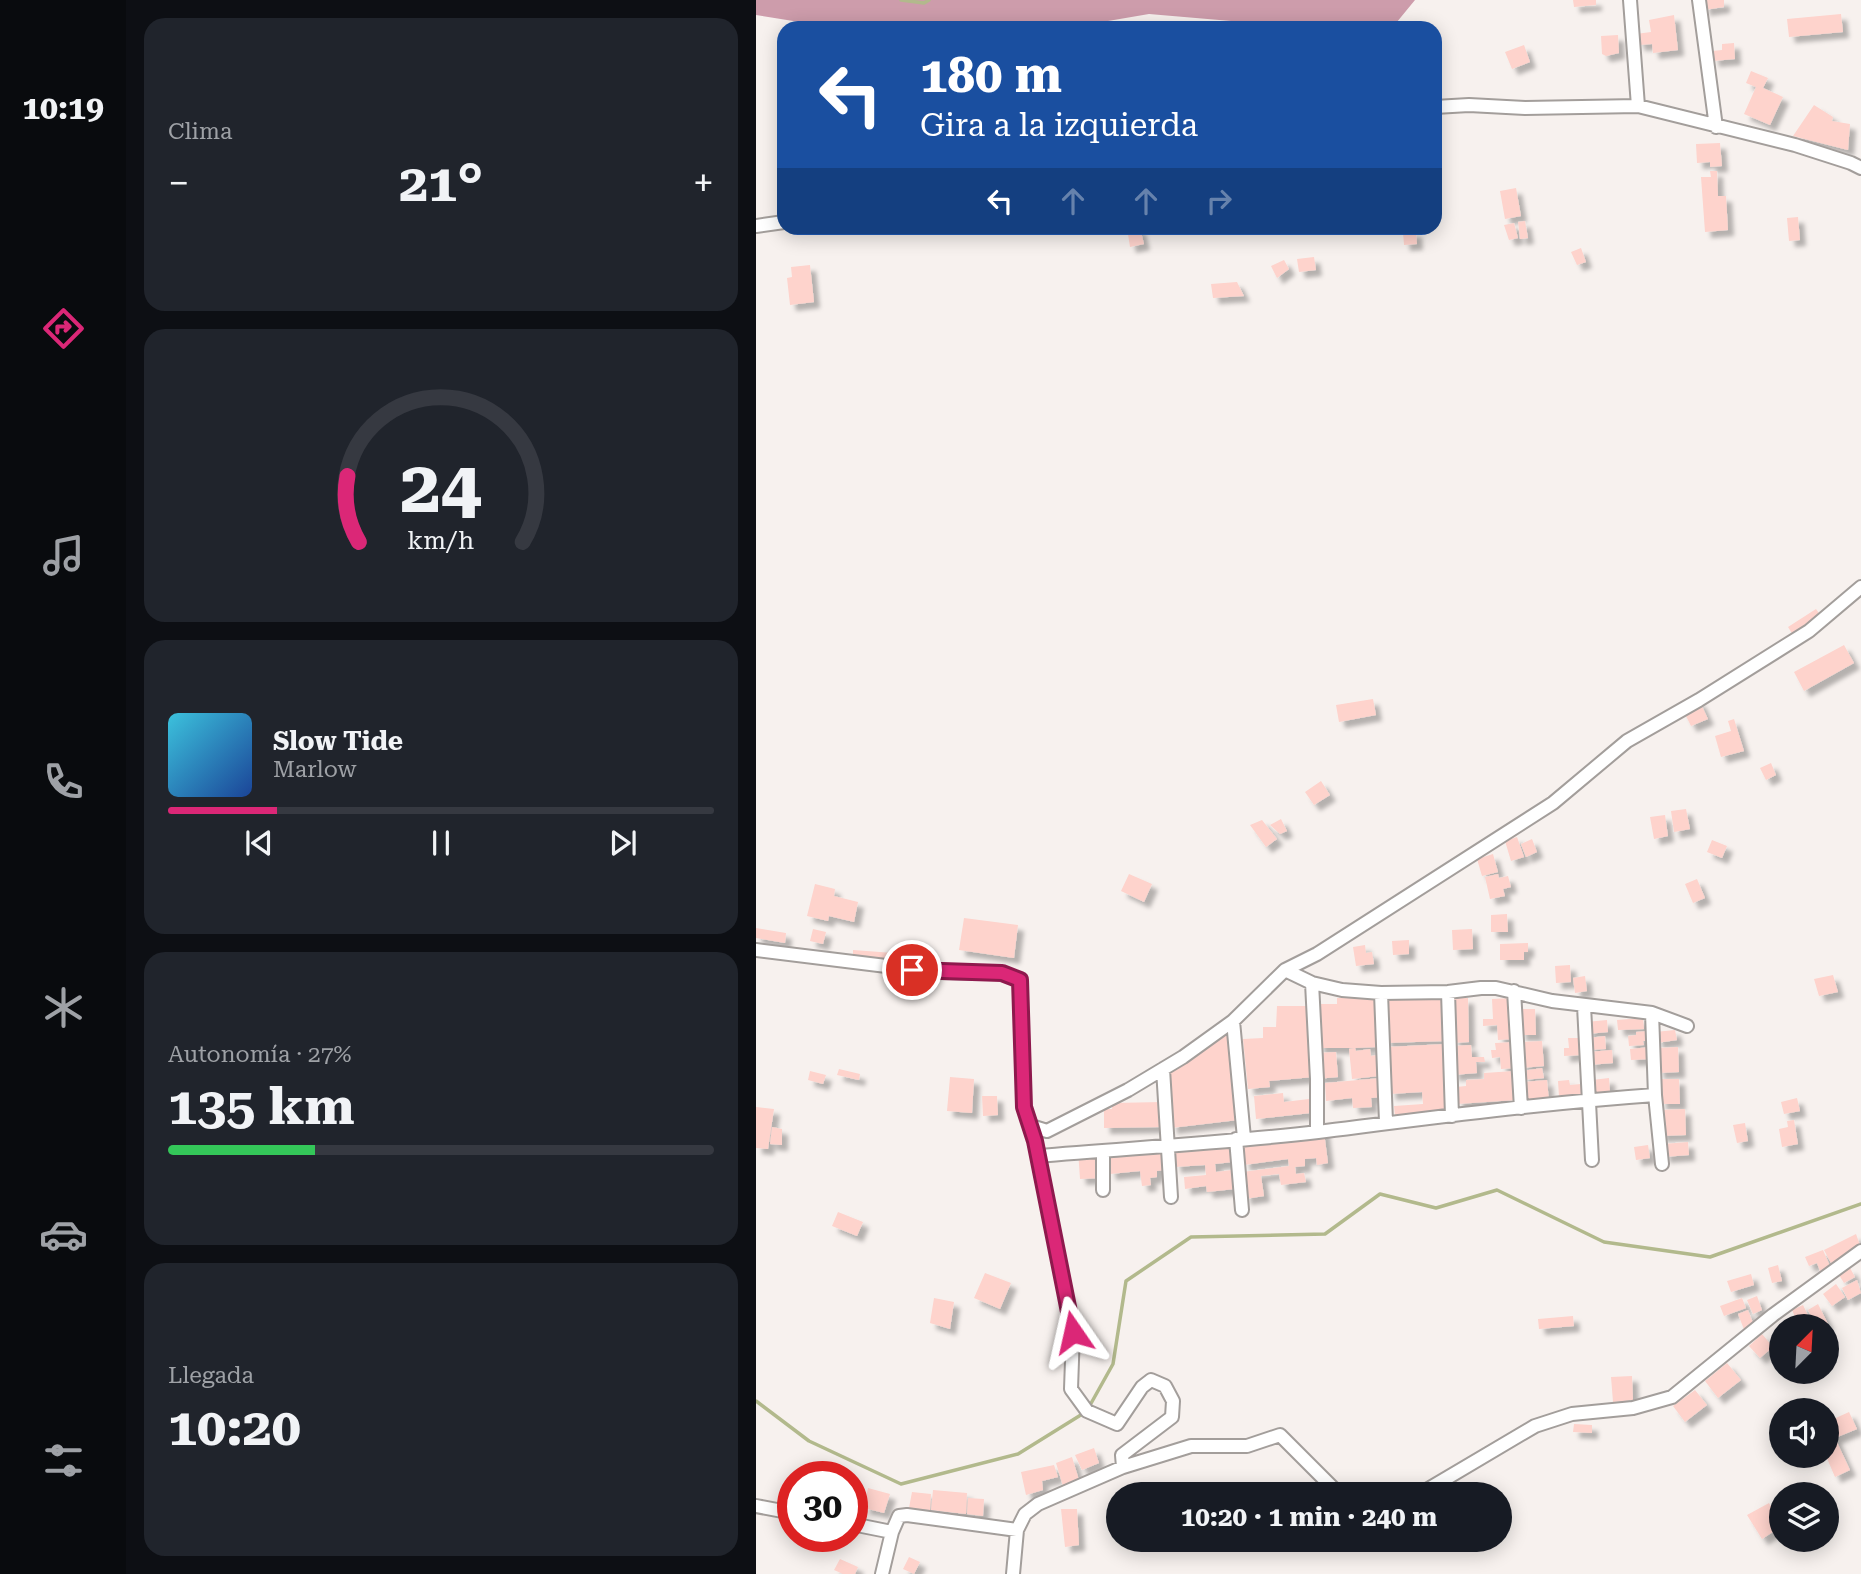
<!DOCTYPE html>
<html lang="es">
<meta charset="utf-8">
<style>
:root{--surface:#171b24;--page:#20242c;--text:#f1f3f6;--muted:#9ea1a6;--line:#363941;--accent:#db2777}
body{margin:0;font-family:"Roboto Serif",serif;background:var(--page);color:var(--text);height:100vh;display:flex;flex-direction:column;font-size:26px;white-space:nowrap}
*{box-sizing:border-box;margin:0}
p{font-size:23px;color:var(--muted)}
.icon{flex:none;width:38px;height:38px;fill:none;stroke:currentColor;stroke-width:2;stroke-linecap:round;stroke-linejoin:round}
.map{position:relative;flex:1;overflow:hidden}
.sheet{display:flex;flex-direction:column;gap:18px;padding:18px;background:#0d0f14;width:630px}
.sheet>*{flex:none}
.hud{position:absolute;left:21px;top:21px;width:665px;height:214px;border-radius:21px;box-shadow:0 4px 18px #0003;background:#1a4fa0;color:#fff;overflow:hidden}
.needle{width:46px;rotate:24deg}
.tools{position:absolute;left:1013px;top:1314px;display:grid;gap:14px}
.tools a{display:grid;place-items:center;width:70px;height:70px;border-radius:50%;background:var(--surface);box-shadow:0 4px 18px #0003;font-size:35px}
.speed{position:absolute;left:21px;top:1461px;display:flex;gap:14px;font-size:35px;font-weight:700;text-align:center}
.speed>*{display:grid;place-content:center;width:91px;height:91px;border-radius:50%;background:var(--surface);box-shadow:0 4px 18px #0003;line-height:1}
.speed .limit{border:10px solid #d22;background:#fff;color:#111}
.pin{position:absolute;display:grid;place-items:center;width:60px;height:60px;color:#fff;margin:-30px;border:4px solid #fff;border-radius:50%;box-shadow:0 2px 7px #0007}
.me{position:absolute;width:77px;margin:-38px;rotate:349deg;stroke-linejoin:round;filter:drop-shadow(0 0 5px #0008)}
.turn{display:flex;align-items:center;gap:24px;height:147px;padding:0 28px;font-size:32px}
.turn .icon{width:91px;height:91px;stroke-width:2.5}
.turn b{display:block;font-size:49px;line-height:60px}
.lanes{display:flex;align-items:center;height:66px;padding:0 28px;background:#0003;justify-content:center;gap:35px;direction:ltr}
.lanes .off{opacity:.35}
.big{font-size:52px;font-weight:700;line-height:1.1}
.sheet .widget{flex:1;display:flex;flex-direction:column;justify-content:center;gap:10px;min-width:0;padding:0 24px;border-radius:21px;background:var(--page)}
.sheet .dial{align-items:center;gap:0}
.dial svg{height:182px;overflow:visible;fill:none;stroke:var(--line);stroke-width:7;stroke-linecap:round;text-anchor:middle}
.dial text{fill:var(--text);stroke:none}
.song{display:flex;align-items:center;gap:21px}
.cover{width:84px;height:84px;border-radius:10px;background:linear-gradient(135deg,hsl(190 70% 55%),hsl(220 70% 35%))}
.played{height:7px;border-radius:4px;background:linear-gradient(90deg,var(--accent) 20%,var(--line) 20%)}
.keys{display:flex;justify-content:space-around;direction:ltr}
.heat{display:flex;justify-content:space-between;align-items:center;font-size:38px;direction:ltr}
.charge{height:10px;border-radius:5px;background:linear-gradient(90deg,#34c759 27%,var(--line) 0)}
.trip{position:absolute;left:350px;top:1482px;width:406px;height:70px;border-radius:35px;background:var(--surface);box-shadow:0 4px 18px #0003;font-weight:700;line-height:70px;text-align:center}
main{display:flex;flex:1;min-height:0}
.tab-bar{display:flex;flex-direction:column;width:126px;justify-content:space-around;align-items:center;background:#090b0e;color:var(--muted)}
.tab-bar .icon{width:49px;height:49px}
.tab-bar .on{color:var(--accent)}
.tab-bar b{font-size:32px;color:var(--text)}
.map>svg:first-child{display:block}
.forest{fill:#cd9cab}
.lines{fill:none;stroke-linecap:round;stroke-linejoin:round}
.stream{stroke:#b2b98c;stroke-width:3.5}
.building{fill:#fed3cc;filter:url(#shadow)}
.minor-casing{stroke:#a39e9b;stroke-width:16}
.minor{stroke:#fff;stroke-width:12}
.route-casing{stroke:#8e194d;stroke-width:18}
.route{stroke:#db2777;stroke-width:12}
</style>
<main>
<nav class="tab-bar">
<b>10:19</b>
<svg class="icon on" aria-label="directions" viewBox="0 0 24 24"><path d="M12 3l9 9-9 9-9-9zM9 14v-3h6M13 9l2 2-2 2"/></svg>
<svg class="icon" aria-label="music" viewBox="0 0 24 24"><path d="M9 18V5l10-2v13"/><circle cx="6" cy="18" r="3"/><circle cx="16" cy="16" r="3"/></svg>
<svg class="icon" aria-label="phone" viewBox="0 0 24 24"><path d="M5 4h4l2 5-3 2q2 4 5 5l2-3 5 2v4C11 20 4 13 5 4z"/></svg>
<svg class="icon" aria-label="climate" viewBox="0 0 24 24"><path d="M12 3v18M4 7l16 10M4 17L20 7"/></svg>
<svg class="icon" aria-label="car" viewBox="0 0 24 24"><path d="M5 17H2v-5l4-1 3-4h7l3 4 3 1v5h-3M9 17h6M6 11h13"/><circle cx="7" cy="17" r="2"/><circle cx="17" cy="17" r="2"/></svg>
<svg class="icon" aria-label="filters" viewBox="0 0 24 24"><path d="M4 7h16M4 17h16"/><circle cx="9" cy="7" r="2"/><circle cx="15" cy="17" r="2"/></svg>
</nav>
<section class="sheet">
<div class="widget"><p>Clima</p>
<div class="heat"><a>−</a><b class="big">21°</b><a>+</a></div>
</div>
<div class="widget dial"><svg viewBox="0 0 100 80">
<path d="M14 69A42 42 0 1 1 86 69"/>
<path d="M14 69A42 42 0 0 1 9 40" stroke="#db2777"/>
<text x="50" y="56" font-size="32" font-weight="700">24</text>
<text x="50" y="72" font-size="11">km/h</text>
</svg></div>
<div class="widget">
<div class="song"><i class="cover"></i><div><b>Slow Tide</b><p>Marlow</p></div></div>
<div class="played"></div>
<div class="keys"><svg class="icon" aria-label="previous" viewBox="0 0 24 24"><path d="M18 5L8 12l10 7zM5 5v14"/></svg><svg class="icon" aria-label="pause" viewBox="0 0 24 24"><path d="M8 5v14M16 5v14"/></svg><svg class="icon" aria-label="next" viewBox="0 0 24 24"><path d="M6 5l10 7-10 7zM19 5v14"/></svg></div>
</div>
<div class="widget"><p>Autonomía · 27%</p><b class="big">135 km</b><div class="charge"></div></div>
<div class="widget"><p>Llegada</p><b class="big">10:20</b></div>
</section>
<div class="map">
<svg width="1105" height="1574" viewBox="0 0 1105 1574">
<defs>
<filter id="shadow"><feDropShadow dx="6" dy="6" stdDeviation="2" flood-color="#0004"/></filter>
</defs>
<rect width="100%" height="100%" fill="#f7f1ee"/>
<path class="forest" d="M0,0H659L636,28H557L393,14L311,28H81L0,15Z"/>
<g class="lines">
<path class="stream" d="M145,0L168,3L173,0
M0,1401L53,1441L145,1484L262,1454L328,1413
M333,1407L357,1364L370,1281L435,1237L569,1234L624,1194L680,1208L741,1190L848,1242L954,1257L1105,1204"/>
</g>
<path class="building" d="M817,0H840V5L818,7Z
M947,0H968V7L948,10Z
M1085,14L1087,32L1033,37L1031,19Z
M918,15L922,50L897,53L896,44L883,45L880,34L895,32L893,20Z
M862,35L863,53L850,56L846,54L845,36Z
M978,43L979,59L957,61L956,51L966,50V44Z
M768,45L774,62L756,69L749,52Z
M995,71L1012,78L1007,88L1027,97L1014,125L988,114L1000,87L990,83Z
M1058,105L1077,117L1076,121L1094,124L1092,150L1037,136Z
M964,143L966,166L954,167V162L941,163L940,144Z
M954,171H961L962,196H970L972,230L949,232L945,177H955Z
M760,188L765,216L749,219L744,191Z
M1042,217L1044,240L1033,241L1031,218Z
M769,221L772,238L764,239L762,222Z
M758,223L762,238L753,240L748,225Z
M371,228H384L388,244L374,247Z
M660,231L661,244L648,245L647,232Z
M825,248L830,262L821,265L815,252Z
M558,257L560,270L543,272L541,259Z
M528,260L533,269L521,278L515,266Z
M54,265L58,302L34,305L31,278L36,277L35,267Z
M481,282L488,296L457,298L455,284Z
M1060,609L1065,616L1037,635L1032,627Z
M1088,645L1098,663L1048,691L1038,672Z
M617,699L620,715L583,722L580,705Z
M943,700L952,719L935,726L926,708Z
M978,719L988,751L965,757L959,736L975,731L972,721Z
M1015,763L1020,775L1010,780L1004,768Z
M565,781L574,795L558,805L549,792Z
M930,809L934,829L918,832L915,811Z
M909,815L912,836L898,839L894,817Z
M525,819L531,831L524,834L514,825Z
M506,820L521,839L510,847L494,825Z
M761,837L768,857L755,861L749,841Z
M776,839L781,852L770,857L765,844Z
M956,840L971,846L966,858L951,852Z
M737,854L742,872L726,876L721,859Z
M373,874L396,884L388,902L365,891Z
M742,874L743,878L752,876L755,887L747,889L749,896L734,899L729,877Z
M941,879L949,898L937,903L929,884Z
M59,884L79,889L78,896L102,902L98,922L73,916L72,921L51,916Z
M751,914L752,932H735V915Z
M208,918L262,925L258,958L203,950Z
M0,928L30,933L29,943L0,938Z
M57,929L70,932L67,944L54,941Z
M716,929L717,949L697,950L696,930Z
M653,940V954L637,955L636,941Z
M772,943V952H768V960H744V944Z
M609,945L610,953L616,952L618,964L600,966L597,947Z
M97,950L151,954L150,963L97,960Z
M814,965L815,982L800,983L799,966Z
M1077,975L1082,992L1063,996L1058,979Z
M829,976L831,991L819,993L817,978Z
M688,996L690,1041L629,1043L628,998Z
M581,998H620L621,1047L599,1048L600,1051L614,1049L615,1056L621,1055L623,1076L596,1079L593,1049L598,1048H562L561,1004H581Z
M696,998H712L713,1042L697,1043Z
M756,998L758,1039L742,1040L741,1025L727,1026V1019H737L736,999Z
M521,1006H552L558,1077L513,1081L514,1087L492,1089L487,1039L507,1038V1027H520Z
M763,1009H779L780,1035H764Z
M887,1018L888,1029L862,1030L861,1020Z
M851,1020L852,1032L831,1034L830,1022Z
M919,1030L921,1040L901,1043L899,1032Z
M893,1031L895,1041H887L888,1045L873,1046L872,1036L880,1035V1032Z
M476,1034L482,1120L415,1128L413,1065L442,1048L458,1042V1037Z
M849,1036L850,1049L833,1050L832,1038Z
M812,1038H825L826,1055L808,1056V1048H813Z
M786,1041L788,1066L765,1068L763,1042Z
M758,1042L760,1068L745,1069L744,1057L736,1058L735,1050H740L739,1043Z
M690,1044L695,1113L639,1116L638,1106L667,1104L666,1092L634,1094L631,1047Z
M715,1045L716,1057H728L729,1062H720L721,1073L697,1075L695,1046Z
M895,1047L896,1059L875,1060L874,1049Z
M922,1047L923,1072L902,1073L900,1048Z
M856,1050L857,1063L833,1065L832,1052Z
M580,1052L582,1077L561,1079L559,1053Z
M786,1068L788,1078L767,1080L766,1071Z
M83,1069L104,1074L103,1080L81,1075Z
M54,1071L70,1075L67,1084L52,1080Z
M758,1071L760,1100L701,1104L700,1087L710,1086V1080L728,1079V1073Z
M194,1077L218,1079L216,1113L191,1111Z
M625,1078L627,1097L615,1098L616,1107L597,1108L596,1098L570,1101L569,1083Z
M853,1078L854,1093L838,1095L836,1080Z
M904,1079H923L924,1104H904Z
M791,1080L793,1101L768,1102L767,1082Z
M813,1080L814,1085L825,1084L826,1095L803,1097L802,1081Z
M527,1093L528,1102L553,1099L555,1113L500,1119L498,1096Z
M226,1096H241L242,1115L227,1116Z
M1041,1098L1044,1111L1028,1114L1025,1102Z
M407,1102V1127L348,1128V1109H356V1103Z
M0,1107L18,1109L12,1149L0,1148Z
M929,1109L930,1135L904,1136L903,1110Z
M1038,1120L1042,1144L1026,1147L1023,1129L1032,1127L1031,1121Z
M989,1123L992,1141L981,1143L977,1125Z
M567,1124L572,1163L561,1165L560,1158L549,1159V1166L539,1167L540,1174L548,1173L550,1182L525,1185L523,1174L505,1176L508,1196L489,1199L486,1172L533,1166L532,1159L488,1165L484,1135Z
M16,1127L26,1129V1145L14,1144Z
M475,1140L477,1162L459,1164L460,1172L476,1170L479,1189L451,1192L450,1186L429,1189L428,1177L450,1175L449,1165L419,1167L417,1145Z
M932,1142L933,1155L908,1157L907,1144Z
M406,1145L409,1170L401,1171V1177L394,1178L395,1185L386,1186L384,1171L354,1174L351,1150Z
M892,1145L894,1158L880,1160L878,1147Z
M343,1148L345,1178L324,1179L322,1150Z
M82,1212L107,1222L101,1236L76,1226Z
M1100,1234L1105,1248L1075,1263L1068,1250Z
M1067,1250L1074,1266L1064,1271L1061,1263L1053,1266L1049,1257Z
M1022,1265L1026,1281L1016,1283L1012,1268Z
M1094,1268L1099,1277L1088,1283L1083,1275Z
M229,1273L255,1283L244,1309L218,1298Z
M995,1274L998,1285L975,1292L971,1281Z
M1101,1280L1105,1293L1092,1300L1086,1288Z
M1080,1284L1089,1297L1076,1306L1067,1294Z
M1001,1296L1006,1310L997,1314L991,1300Z
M178,1298L198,1302L194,1329L174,1323Z
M986,1298L990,1308L968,1316L964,1306Z
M1062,1304L1072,1324L1067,1326H1060L1052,1310Z
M1047,1305L1057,1326H1043L1036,1310Z
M992,1310L999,1328L989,1332L982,1314Z
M817,1316L818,1326L783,1329L782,1319Z
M1006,1334L1017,1347L1004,1358L993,1346Z
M971,1363L985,1380L962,1398L949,1381Z
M876,1376L877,1400L857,1402L855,1377Z
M939,1390L951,1405L929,1422L917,1406Z
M1093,1412L1101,1429L1079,1438L1094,1470L1079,1477L1070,1456L1071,1422Z
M818,1424L836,1425V1433L817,1432Z
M338,1448L343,1463L326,1470L319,1455Z
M316,1457L323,1480L307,1486L300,1463Z
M298,1465L302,1477L286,1481L287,1490L270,1495L265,1472Z
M112,1488L134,1494L128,1513L108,1508Z
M177,1490L211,1493L210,1514L175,1510Z
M156,1492L175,1494L174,1510L153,1508Z
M212,1498L228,1499L227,1516L211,1514Z
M1013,1503L1026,1526L1006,1539L991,1515Z
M305,1509H321L323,1545L309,1547Z
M153,1557L164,1562L158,1574L147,1569Z
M84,1559L102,1567L99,1574H87L78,1570Z"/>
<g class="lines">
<defs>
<path id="minor" d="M874,0L882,106
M943,0L960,127
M679,107L713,105L769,108L882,106L1039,145L1095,163L1105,168
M0,226L28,222
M0,950L179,972L246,973L264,980L268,1107L275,1126L291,1131L372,1090L427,1057L477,1021L529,970L561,954L797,803L871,741L943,700L1053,631L1105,587
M529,970L556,983L586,990L625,993L692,992L725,988H740L796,1001L896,1013L931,1026
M556,983L561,1079V1132
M758,991L765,1108
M692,992L696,1116
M625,993L630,1122
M828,1006L836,1160
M896,1013L899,1095L906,1164
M477,1021L488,1138
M407,1069L415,1197
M275,1126L282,1156C375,1148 469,1143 562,1132C674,1118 786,1103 899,1095
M480,1139L486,1210
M347,1151V1190
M282,1156L317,1332L315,1389L331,1411L361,1424L386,1387L395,1380L409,1386L417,1401L416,1417L366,1455L367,1467
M664,1494L779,1426L816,1414L877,1408L916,1397L1017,1315L1105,1251
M0,1506L37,1513
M96,1524L136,1532
M126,1574L136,1532L143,1516L151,1515L261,1530
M257,1574L261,1530L269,1514L282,1504L367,1467L435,1446H491L524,1435L583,1494"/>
</defs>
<use href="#minor" class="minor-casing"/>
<use href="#minor" class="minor"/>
</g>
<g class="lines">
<defs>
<path id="route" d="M156,970L246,973L264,980L268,1107L279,1141L317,1332"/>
</defs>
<use href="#route" class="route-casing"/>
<use href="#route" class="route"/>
</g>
</svg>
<div class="tools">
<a><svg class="needle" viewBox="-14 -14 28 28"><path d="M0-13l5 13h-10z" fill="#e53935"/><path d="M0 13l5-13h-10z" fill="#9ea1a6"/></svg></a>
<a><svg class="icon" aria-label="sound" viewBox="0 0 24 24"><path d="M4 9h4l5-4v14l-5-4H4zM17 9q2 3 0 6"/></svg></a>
<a><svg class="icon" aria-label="layers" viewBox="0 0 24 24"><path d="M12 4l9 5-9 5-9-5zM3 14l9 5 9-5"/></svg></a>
</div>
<div class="speed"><div class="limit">30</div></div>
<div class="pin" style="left:156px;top:970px;background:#d93025"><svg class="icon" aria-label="arrive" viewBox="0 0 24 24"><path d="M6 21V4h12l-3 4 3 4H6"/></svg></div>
<svg class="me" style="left:317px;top:1332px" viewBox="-20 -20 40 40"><path d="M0-17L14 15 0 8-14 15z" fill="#db2777" stroke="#fff" stroke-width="4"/></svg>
<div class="trip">10:20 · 1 min · 240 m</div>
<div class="hud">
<div class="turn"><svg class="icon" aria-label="left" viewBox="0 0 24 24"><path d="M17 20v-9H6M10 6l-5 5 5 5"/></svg><div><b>180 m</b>Gira a la izquierda</div></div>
<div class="lanes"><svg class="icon" aria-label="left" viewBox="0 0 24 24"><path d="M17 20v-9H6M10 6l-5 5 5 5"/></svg><svg class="icon off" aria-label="ahead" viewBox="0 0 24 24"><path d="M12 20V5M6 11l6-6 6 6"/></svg><svg class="icon off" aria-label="ahead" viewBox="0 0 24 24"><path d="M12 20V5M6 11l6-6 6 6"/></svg><svg class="icon off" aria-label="right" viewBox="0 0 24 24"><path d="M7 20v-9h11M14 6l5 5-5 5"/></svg></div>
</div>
</div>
</main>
